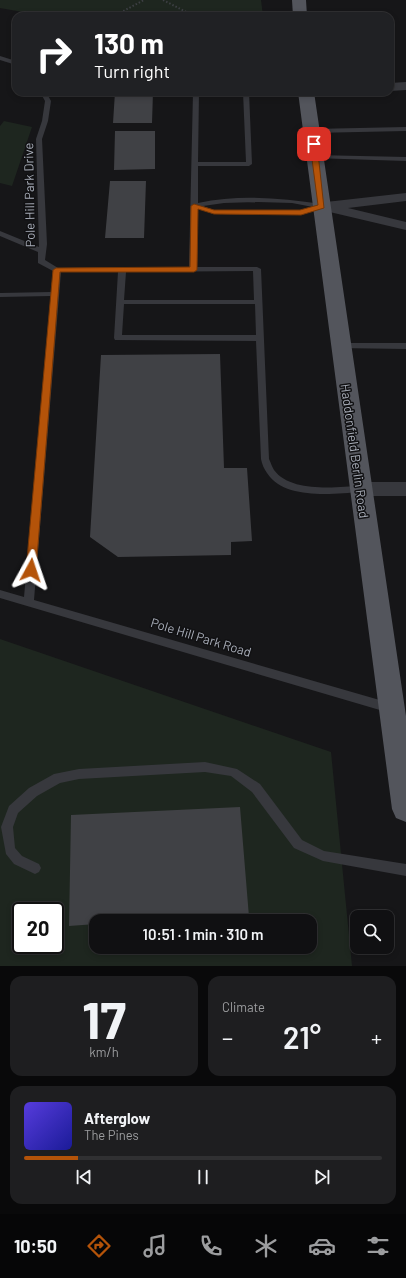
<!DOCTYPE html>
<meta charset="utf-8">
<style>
:root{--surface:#101012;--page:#1e1e20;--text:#f1f3f6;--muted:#9c9d9f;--line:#303032;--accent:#b45309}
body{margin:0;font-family:Barlow,sans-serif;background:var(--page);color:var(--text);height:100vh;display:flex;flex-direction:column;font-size:15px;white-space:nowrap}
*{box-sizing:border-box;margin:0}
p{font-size:13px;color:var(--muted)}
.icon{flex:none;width:22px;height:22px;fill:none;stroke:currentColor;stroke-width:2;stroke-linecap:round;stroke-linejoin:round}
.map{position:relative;height:966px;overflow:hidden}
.sheet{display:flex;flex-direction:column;gap:10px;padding:10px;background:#09090a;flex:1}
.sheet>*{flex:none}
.hud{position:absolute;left:12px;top:12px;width:382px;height:84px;border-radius:12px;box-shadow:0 2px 6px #0003,0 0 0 1px var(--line);background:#202124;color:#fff;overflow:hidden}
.fabs{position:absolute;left:350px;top:910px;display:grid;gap:8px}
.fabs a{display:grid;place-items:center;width:44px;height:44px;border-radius:8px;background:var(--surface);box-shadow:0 2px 6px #0003,0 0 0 1px var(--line);font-size:20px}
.speed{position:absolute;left:12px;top:902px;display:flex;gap:8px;font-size:20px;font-weight:700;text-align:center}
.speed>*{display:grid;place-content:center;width:52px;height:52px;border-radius:50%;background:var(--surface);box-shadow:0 2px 6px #0003,0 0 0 1px var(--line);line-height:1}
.speed .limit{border:2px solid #111;border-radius:6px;background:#fff;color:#111}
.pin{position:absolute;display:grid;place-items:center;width:34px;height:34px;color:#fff;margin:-17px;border-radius:8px;box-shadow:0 2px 6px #0006}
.me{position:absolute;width:44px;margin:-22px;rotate:5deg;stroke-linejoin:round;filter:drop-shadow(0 0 3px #0008)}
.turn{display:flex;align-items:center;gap:14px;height:84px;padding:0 16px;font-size:18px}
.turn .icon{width:52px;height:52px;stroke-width:2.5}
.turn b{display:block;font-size:28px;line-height:34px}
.big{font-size:30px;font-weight:600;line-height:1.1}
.sheet .widget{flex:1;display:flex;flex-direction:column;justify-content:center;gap:6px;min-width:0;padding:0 14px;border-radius:12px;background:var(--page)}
.sheet .dial{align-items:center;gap:0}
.dial b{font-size:52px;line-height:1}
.song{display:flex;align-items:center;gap:12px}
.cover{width:48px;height:48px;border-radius:6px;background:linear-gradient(135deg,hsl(250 70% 55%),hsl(240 70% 35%))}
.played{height:4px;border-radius:2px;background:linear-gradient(90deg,var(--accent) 15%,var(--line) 15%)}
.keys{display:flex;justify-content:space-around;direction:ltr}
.heat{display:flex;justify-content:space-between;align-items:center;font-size:22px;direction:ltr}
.sheet .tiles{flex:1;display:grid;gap:10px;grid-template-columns:1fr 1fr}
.widget:last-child{grid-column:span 2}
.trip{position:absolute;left:89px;top:914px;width:228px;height:40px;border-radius:12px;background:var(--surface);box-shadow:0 2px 6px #0003,0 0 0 1px var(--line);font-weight:600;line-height:40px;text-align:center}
.tab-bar{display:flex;height:64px;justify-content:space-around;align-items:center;background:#060607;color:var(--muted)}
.tab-bar .icon{width:28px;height:28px}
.tab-bar .current{color:var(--accent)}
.tab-bar b{font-size:18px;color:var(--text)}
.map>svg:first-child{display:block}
.green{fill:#1e261f;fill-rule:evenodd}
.building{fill:#404145}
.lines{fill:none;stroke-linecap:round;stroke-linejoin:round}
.path{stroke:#3d3f44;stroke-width:2;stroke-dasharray:1.5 2;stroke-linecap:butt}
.lane{fill:#37383d;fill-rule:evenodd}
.street{fill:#37383d;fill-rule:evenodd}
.primary{fill:#53555c;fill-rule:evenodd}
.route{fill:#b45309;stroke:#753606}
.labels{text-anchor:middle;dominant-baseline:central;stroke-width:3;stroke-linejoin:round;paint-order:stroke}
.street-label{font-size:13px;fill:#a8adb8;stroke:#111113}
</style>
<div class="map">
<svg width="406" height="966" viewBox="0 0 406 966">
<rect width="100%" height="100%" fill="#161618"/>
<path class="green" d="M0,0H261L263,16H45L0,8Z
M4,121L32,127L12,186L0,183V126Z
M0,639L331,752L352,966H0ZM21,911H55V945H21ZM96,921H310V947H96Z"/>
<path class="building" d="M115,92H153L152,123H113Z
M115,131H155V169L114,170Z
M110,181H146L144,238H105Z
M220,354L224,468H247L252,541L231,542V555L118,557L90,537L101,355Z
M240,807L249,917L160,921H96V924L69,926L71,815Z"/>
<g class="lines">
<path class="path" d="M163,0L194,16
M114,16L144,0"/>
<path class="lane" d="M0,56L16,61V65L0,60Z
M40,92H46L51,101L48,121L42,139L47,244L45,260L58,268L189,267L193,92H199L198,162H246L243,92H249L252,164L249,166H198V203C240,194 280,198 322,204L326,206L301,215L214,214L198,209L197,267H257L261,269L269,459C271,463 272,467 274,470C291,493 336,487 360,486L365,489L360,492C333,494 284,500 267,473C264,469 262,464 261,459L256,341L115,340L114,338L118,272H61L34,600L390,703L394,705L395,708L394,711L390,713L0,598V590L24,597L51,296L0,297V293L51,292L53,271L38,263V252L0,236V231L39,247L36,139L42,121L45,101ZM258,202L292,203L313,207L300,211L214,210L203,206L224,203ZM253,271L254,300H124L126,272ZM124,304H255L256,335H122Z
M406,127V131L312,133L309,131L312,129Z
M315,155L406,157V161L313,158V156Z
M340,343H406V349L337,348L336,346L337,344Z
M205,762L237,769L260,784L302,840L324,851L406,864V876L323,861L294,848L252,792L231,776L205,772L79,779L60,783L37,796L18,813L13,827L15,848L22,856L39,864L41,868L39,872L35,874L14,864L6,854L1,827L9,806L29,788L54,774L79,769Z"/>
<path class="street" d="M406,82V90L390,91V83Z
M406,193V201L348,208L406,222V230L317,209L315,206L317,203C324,201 328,202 335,201Z
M360,482H406V496H360L354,494L351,489L354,484Z"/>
<path class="primary" d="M292,0H306L307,16H293Z
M298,92H314L406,716V822L396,818L392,809Z"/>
</g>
<path class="route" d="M314,142L317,144L324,208L301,215L214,214L198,209L197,270L194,272H60L36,570L31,574L28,573L26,570L53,270L56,268L190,267L191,206L194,204L214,210H300L318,205L310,144Z"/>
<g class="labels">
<g class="street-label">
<text transform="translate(29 195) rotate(-91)">Pole Hill Park Drive</text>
<text transform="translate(355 451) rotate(82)">Haddonfield Berlin Road</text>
<text transform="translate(201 637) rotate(17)">Pole Hill Park Road</text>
</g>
</g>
</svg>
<div class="fabs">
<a><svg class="icon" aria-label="search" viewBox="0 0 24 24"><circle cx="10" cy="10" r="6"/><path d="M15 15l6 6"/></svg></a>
</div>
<div class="speed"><div class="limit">20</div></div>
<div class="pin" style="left:314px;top:144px;background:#d93025"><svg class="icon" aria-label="arrive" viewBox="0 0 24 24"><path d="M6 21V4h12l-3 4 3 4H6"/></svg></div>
<svg class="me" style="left:31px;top:570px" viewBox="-20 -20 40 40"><path d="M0-17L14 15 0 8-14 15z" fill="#b45309" stroke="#fff" stroke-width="4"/></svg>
<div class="trip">10:51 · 1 min · 310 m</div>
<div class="hud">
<div class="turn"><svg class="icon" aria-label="right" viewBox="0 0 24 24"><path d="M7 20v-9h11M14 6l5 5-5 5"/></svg><div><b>130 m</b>Turn right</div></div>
</div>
</div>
<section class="sheet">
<div class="tiles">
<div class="widget dial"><b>17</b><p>km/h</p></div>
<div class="widget"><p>Climate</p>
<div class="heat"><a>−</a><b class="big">21°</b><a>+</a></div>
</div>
<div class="widget">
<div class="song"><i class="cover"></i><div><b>Afterglow</b><p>The Pines</p></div></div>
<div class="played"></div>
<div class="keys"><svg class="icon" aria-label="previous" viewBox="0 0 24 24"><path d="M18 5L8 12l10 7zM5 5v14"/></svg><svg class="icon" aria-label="pause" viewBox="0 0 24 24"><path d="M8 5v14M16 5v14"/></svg><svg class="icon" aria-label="next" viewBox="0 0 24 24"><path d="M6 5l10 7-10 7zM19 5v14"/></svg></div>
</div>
</div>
</section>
<nav class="tab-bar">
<b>10:50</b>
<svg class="icon current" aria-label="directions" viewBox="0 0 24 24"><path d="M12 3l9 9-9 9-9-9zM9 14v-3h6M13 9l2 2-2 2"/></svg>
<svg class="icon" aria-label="music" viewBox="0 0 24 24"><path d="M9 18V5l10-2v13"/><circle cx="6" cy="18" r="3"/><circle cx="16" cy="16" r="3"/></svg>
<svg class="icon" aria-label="phone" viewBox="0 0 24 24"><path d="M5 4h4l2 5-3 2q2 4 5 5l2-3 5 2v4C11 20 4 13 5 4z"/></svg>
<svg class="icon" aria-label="climate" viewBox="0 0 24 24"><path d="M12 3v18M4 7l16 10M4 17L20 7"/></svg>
<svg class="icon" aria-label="car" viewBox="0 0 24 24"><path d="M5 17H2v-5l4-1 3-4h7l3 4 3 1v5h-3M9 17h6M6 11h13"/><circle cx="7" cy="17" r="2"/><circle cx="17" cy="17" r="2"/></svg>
<svg class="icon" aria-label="filters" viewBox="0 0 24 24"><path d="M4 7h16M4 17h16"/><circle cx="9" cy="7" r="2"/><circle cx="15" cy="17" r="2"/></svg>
</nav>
